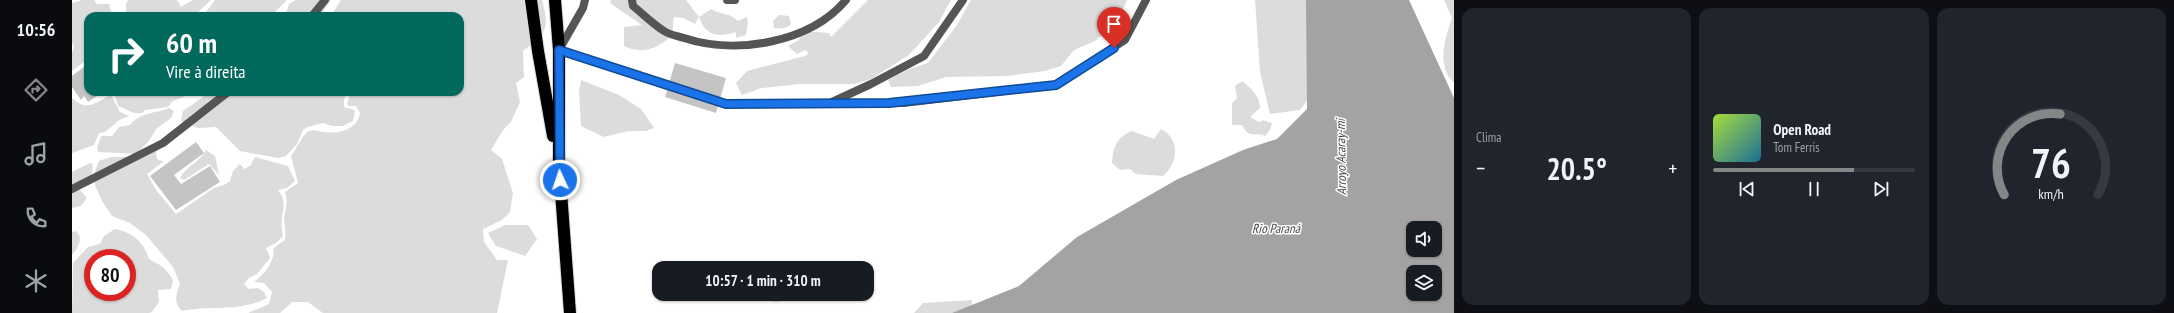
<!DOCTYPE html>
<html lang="pt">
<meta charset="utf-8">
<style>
:root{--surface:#171b24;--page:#20242c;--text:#f1f3f6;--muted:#9ea1a6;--line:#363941;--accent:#858687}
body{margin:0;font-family:"PT Sans Narrow",sans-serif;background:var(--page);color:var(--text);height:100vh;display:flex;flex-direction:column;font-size:15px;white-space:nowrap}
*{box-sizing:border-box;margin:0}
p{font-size:13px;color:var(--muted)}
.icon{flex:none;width:22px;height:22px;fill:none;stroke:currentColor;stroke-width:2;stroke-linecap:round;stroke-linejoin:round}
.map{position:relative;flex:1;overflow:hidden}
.details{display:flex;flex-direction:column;gap:8px;padding:8px;background:#0d0f14;width:720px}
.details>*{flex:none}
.guide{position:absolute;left:12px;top:12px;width:380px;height:84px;border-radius:12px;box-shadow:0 1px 3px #0004;background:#00695c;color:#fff;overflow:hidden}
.controls{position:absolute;left:1334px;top:221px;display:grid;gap:8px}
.controls a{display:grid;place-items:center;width:36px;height:36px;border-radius:8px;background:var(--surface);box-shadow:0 1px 3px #0004;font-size:20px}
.speed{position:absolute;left:12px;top:249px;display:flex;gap:8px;font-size:20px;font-weight:700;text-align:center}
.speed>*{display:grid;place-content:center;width:52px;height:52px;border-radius:50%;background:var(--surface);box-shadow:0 1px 3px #0004;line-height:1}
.speed .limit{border:6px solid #d22;background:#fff;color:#111}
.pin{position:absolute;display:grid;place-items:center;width:34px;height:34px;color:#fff;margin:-41px -17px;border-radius:50% 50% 50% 0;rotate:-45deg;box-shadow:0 0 4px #0007}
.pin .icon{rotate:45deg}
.me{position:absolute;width:44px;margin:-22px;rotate:357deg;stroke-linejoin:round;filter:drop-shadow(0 0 3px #0008)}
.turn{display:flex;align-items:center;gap:14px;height:84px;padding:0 16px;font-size:18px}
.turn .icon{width:52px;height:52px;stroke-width:2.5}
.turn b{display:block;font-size:28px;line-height:34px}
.big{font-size:30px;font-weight:800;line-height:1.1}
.details .card{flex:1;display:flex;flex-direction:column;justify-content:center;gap:6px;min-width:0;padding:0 14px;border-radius:12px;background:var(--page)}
.details .dial{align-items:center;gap:0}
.dial svg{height:104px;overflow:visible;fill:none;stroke:var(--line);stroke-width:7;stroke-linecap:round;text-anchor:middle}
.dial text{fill:var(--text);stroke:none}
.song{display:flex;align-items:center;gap:12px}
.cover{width:48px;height:48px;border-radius:6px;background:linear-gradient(135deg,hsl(80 70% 55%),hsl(200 70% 35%))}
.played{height:4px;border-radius:2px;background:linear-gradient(90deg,var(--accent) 70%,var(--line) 70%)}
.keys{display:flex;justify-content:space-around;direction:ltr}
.heat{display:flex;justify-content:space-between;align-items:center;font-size:22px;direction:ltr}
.details .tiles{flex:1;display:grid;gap:8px;grid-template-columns:repeat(3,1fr)}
.trip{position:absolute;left:580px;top:261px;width:222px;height:40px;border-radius:12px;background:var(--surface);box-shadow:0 1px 3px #0004;font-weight:800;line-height:40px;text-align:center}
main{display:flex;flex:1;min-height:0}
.tabs{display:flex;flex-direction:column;width:72px;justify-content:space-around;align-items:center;background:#090b0e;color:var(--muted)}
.tabs .icon{width:28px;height:28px}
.tabs .active{color:var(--accent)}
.tabs b{font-size:18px;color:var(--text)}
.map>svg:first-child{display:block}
.green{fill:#dcdcdc;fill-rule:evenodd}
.water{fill:#a3a3a3;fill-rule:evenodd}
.building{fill:#c4c4c4}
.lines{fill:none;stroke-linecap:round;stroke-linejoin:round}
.highway-casing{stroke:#dbdbdb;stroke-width:14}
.lane{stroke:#555;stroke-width:8}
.highway{stroke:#000;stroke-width:12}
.route-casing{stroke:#114b97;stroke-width:10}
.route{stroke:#1a73e8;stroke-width:7}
.labels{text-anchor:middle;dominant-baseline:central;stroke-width:3;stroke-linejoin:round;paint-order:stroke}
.water-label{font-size:13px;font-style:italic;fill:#444;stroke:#fff}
</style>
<main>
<nav class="tabs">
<b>10:56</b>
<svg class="icon active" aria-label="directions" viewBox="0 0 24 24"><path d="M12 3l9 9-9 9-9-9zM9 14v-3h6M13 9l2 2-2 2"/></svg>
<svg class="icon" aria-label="music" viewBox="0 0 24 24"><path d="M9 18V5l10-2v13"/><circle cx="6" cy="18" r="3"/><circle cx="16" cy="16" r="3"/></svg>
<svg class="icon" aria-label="phone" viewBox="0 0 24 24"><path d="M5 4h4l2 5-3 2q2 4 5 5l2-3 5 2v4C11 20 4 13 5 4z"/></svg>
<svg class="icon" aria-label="climate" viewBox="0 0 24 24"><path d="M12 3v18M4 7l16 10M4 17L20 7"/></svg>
</nav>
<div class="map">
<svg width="1382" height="313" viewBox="0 0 1382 313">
<rect width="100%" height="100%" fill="#fff"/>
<path class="green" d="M10,0H22L25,4H37L40,14L44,13L46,16H16V59L0,71V53L2,47L0,42V3Z
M56,0H105L109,7L121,0H139L122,16H54V4Z
M143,0H215L199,16H131Z
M224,0H259L248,16H211L214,14L217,4Z
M269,0H470C478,30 474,33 451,51L452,77L444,83L448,102L439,122L431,130L419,150L430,159L441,193L438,212L430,220L411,229L412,242L425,260H436L425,313H251L236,302H220L208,313H176L197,304L200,292L192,283L182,282C189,276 195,271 199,262C206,248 193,253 213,240C214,232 212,223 212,217C214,208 216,202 213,192L226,183L219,156C224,150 230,135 237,131C242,129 246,131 252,132C267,134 285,130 288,113L284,106H276L275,103L279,92H388V16H259Z
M539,0H614L627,17L639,9C651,16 655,11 666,21L675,17L676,23L674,35L664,38V32C647,38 633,36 627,17L623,24L611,18L602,17L600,36C583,49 572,55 552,46V27L570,25L538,3Z
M796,0H879L867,22L837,55L799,79L783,84H728L689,88L670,95L664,83L675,71L733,56L737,53L733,50L725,54L716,46L727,40L729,31L757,33L759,37Z
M899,0H1055L1049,13L1032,33L1023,41L1002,50L989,66L973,71L934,76L874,77L846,86L819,87L816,80L837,69L856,63L885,25Z
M1183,0H1235V101L1228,110L1198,114L1188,72Z
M1372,0H1382V83C1364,66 1373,38 1380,18Z
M707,15L717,16L719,24C714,29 709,29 702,28L701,21Z
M509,80L547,95L569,109L582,128L574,131H556L532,137L509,126L507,92Z
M1170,81C1179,88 1188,96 1188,108L1178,117L1187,122L1191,120L1200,123L1198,130L1193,136C1181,131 1178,140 1170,125H1160V103L1165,98L1163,86Z
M42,92H117L116,95L101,101L96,107L73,110L70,113H62L46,106Z
M138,92H275L272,100V107L283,110L281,121L271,126H260L251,123L235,127L231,130L225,144L214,156L206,158L168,151L144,127L126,128L109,121L111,111Z
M39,95L48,112L57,116L47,120L33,132L27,133L22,145L0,153V98C16,112 22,103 39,95Z
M97,108L102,111L99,118L84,129L77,141L64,154L26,152L25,148L29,136H40L47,127L58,125C69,112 82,114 97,108Z
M1089,129C1109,139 1106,164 1091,176L1064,174L1058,169L1048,170L1040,163C1041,147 1045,137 1060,131L1082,139Z
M85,146L84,155L86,160L92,161L75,174L84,190L104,214L142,188L152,185L158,181L161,171L168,164L172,169L178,166L183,157L216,166L223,181L215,188L206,190C216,204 210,206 210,220C209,225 210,231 211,236L204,243L194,248L198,258L185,274L177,278L172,284L177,289L186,288L192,292L195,298C165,313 140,305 110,311C101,302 104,295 108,284L101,267L74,235L58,223L40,216L30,201L23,185V171L27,161L39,157H62Z
M134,150L143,156L147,175L137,164L112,180L108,178C114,166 128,162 134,150Z
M18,163L21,164L19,178L7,189L15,198L9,206L0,208V172Z
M433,225H456L465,239L453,256L424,246L416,233Z
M43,229C60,232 72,242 77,259C90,266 93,267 101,280L99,289L86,290L87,302L80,312L77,313H0L1,263L16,247L28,244L32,236ZM21,258H55V292H21Z
M4,231C12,239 6,248 0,255V232Z
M693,294H732V297L705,302L696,301Z
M900,300V310L880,313H842L851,303Z"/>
<path class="water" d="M1234,0H1337L1382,98V313H880L947,286L1005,237L1104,180L1171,150L1205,139L1235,109ZM1341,228H1363V250H1341ZM1341,272H1363V294H1341Z"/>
<path class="building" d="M603,63L654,78L644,113L593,97Z
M16,64V92H31L16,102L12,96L9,100L0,87V76Z
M124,142L132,153L102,175L109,184L138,166L148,182L104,210L78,176Z"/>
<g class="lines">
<defs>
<path id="highway" d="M459,0L466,51L481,136
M483,0L487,50V165L498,313"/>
</defs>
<use href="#highway" class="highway-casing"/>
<path class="lane" d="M513,0L511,8L487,50L654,104L831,103L984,85L1053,40L1074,0
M560,0L561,6C571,14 581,24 592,31C598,35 606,36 612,38C664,55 738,43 774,0
M655,0H663
M240,16L253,0
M760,102L799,84L852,56L891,0
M0,189L91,143L156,92"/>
<use href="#highway" class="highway"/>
</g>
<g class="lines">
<defs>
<path id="route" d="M488,180L487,50L654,104L817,103L984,85L1042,48"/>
</defs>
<use href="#route" class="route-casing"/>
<use href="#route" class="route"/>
</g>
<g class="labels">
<g class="water-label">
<text transform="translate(1269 157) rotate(-91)">Arroyo Acaray-mi</text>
<text x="1204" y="228">Rio Paraná</text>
</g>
</g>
</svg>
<div class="controls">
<a><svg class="icon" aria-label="sound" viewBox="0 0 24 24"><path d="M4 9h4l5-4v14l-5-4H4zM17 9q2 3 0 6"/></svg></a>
<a><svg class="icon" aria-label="layers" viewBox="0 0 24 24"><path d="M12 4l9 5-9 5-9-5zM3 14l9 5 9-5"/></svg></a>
</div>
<div class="speed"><div class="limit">80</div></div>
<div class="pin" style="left:1042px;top:48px;background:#d93025"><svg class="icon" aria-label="arrive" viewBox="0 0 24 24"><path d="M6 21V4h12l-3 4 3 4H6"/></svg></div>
<svg class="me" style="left:488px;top:180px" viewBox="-20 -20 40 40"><circle r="17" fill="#1a73e8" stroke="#fff" stroke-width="3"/><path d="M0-11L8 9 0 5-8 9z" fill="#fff"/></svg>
<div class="trip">10:57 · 1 min · 310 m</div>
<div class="guide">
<div class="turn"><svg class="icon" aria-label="right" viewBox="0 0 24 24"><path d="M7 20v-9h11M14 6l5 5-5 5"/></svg><div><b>60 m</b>Vire à direita</div></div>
</div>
</div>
<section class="details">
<div class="tiles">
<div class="card"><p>Clima</p>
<div class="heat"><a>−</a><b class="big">20.5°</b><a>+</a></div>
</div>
<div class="card">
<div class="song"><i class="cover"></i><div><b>Open Road</b><p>Tom Ferris</p></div></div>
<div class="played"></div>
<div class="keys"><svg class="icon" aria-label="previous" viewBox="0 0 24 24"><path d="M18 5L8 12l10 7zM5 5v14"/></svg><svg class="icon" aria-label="pause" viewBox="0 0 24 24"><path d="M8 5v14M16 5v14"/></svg><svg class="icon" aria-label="next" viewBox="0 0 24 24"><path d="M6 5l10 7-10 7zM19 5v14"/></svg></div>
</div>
<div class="card dial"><svg viewBox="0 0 100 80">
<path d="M14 69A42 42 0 1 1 86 69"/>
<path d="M14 69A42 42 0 0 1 57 7" stroke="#858687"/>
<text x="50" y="56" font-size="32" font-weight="700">76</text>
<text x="50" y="72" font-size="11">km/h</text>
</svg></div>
</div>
</section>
</main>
